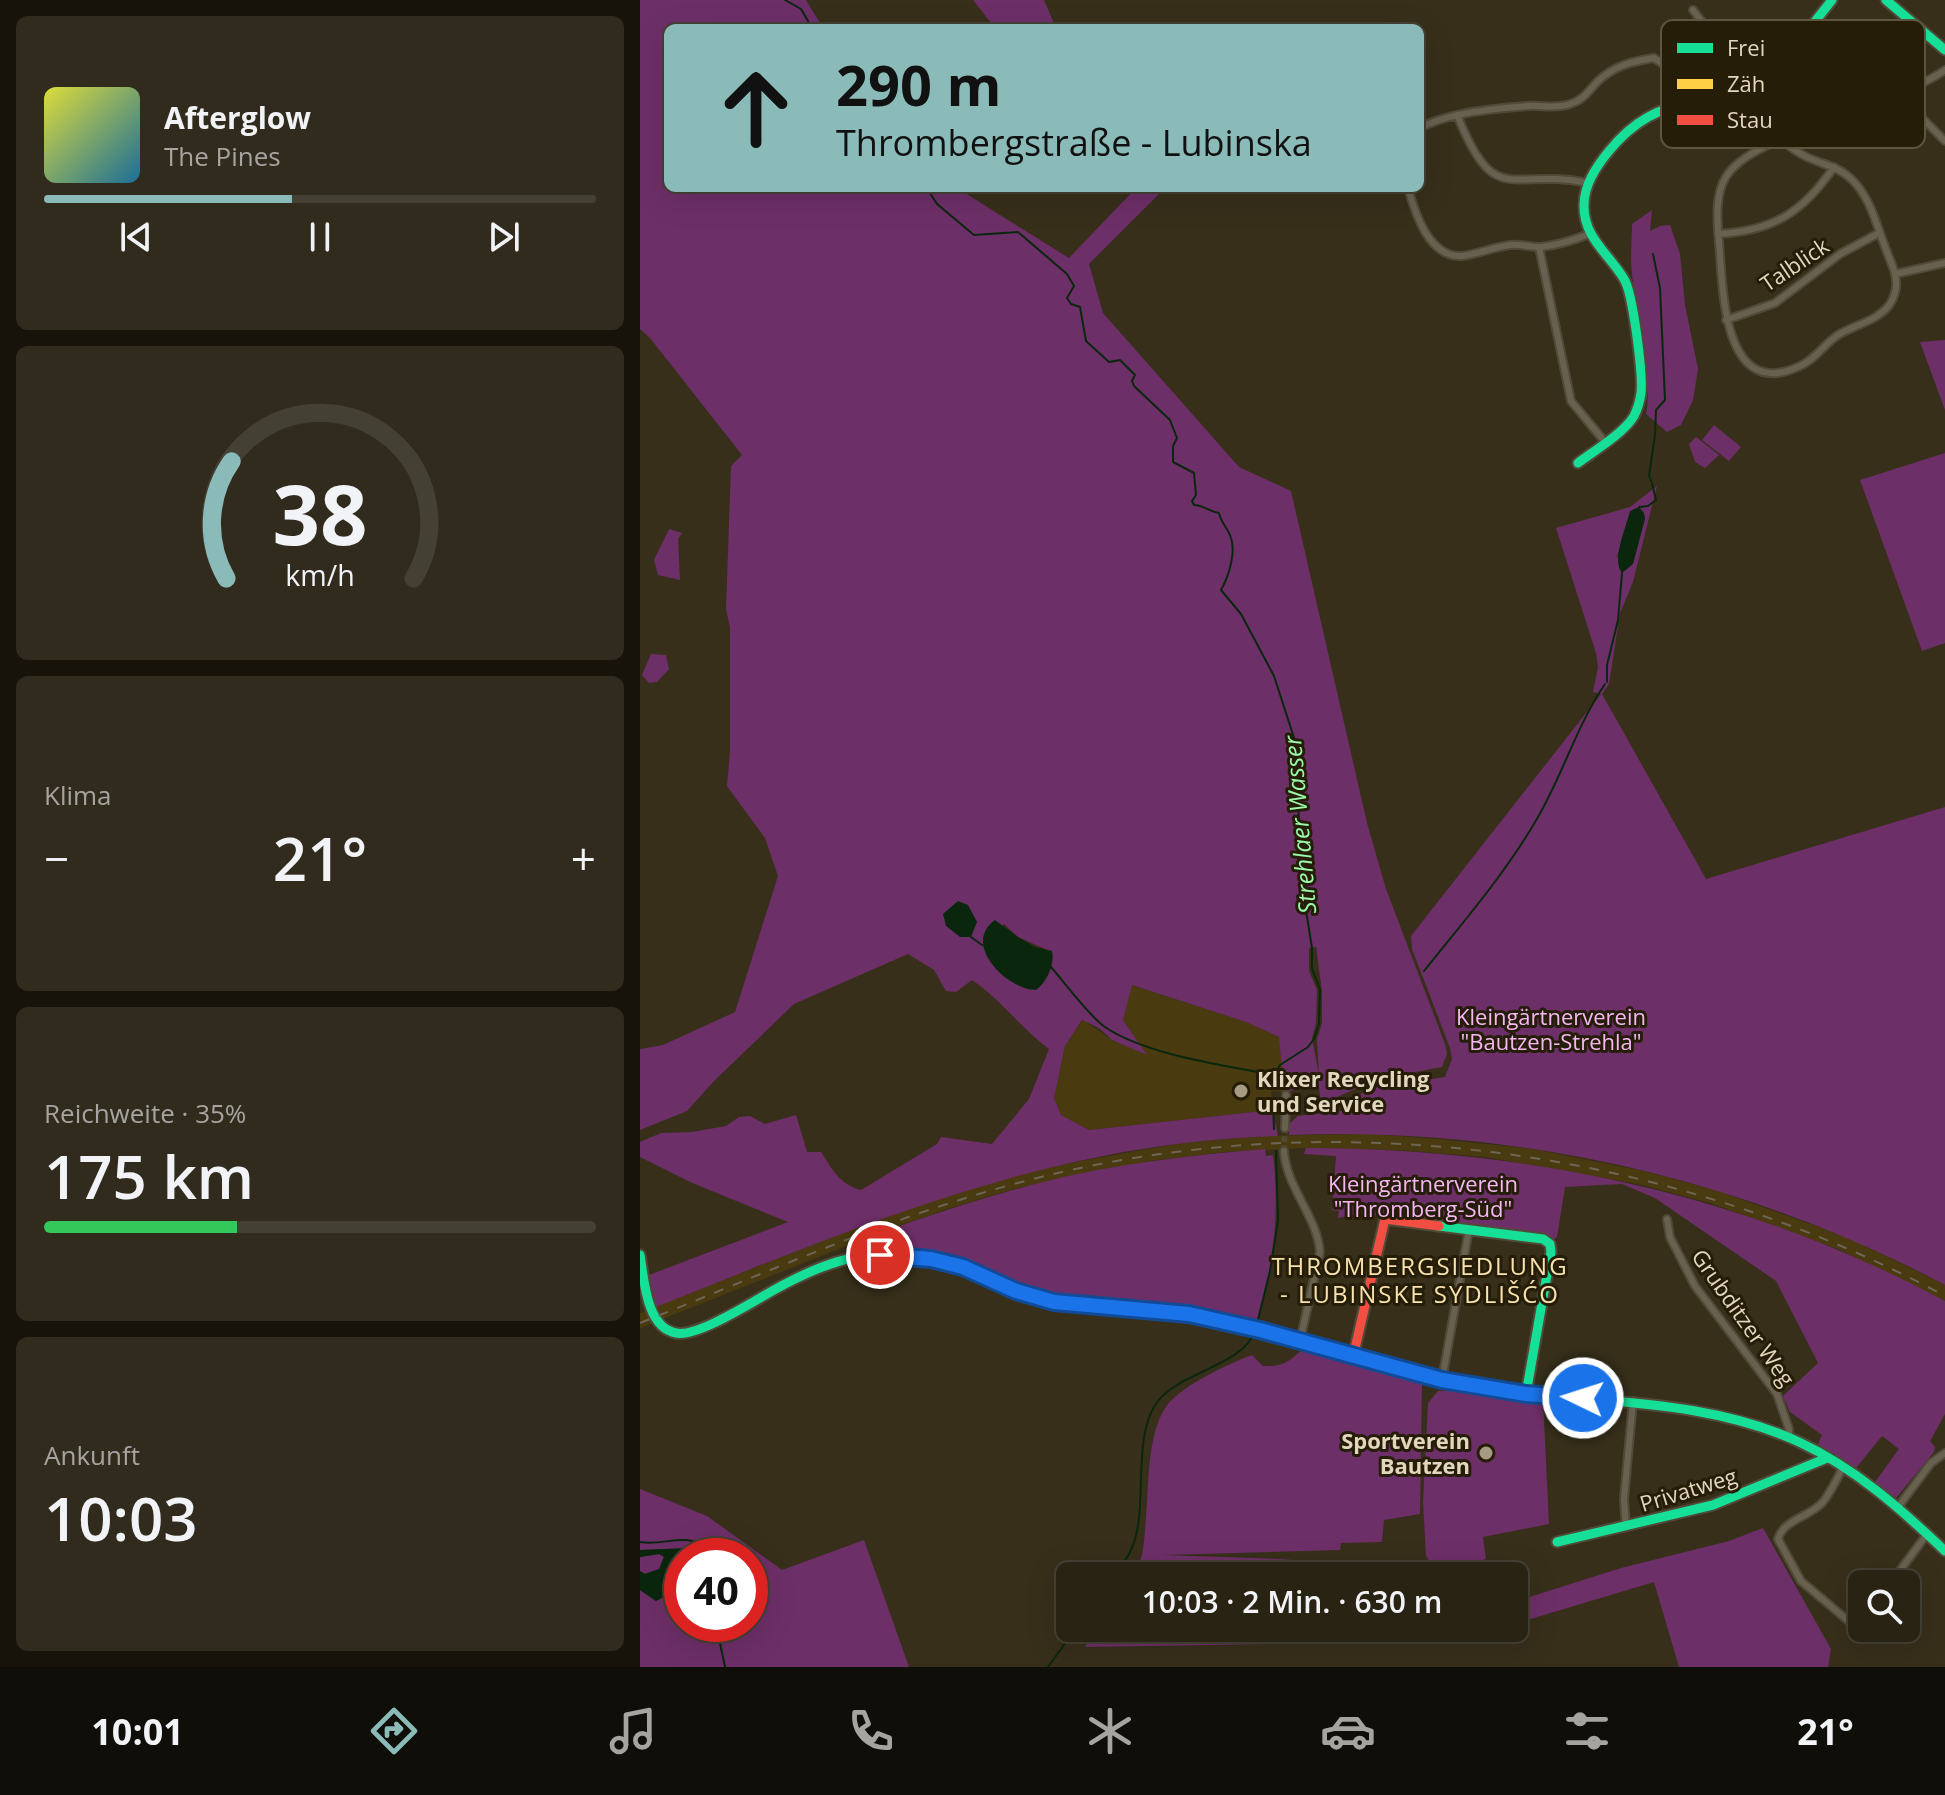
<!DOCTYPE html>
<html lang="de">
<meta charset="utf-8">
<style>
:root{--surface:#292314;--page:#312b1d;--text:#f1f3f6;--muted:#a5a4a0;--line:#454034;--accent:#8bbbb9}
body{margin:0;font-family:"Open Sans",sans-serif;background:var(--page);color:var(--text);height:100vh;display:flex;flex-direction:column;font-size:30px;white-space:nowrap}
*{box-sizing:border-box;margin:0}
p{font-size:26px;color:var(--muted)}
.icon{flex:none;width:44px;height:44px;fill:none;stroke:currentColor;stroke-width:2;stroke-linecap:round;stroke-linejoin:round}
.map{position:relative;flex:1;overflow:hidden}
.side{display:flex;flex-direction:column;gap:16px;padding:16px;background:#17130b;width:640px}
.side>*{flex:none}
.guide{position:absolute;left:24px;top:24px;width:760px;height:168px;border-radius:12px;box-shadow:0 8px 32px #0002,0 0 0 2px var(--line);background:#8bbbb9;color:#111;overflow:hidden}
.controls{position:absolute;left:1208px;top:1570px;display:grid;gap:16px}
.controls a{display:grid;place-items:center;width:72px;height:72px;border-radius:12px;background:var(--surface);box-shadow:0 8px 32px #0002,0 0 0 2px var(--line);font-size:40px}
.speed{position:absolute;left:24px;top:1538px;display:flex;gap:16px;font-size:40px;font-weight:700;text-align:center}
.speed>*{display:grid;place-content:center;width:104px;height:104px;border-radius:50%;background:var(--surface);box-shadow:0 8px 32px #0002,0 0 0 2px var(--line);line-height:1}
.speed .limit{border:12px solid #d22;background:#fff;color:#111}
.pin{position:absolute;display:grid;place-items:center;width:68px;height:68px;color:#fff;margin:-34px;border:4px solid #fff;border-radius:50%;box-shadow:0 2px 8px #0007}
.me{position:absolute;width:88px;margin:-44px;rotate:274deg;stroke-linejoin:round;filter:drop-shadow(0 0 6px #0008)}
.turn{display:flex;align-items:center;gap:28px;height:168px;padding:0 40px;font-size:36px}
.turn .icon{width:104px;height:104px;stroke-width:2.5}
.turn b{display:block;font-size:56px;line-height:68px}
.big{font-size:60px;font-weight:600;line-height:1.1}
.side .tile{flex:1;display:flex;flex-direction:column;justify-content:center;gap:12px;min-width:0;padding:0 28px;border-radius:12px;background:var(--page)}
.side .dial{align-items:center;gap:0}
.dial svg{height:208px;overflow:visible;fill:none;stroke:var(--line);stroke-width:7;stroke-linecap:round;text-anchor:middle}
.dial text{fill:var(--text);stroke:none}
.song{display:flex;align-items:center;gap:24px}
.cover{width:96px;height:96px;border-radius:12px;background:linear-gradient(135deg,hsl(60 70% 55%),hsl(200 70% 35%))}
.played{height:8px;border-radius:4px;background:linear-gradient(90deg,var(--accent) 45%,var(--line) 45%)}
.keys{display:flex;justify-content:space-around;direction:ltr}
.heat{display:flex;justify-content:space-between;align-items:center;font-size:44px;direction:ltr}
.charge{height:12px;border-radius:6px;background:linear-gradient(90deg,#34c759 35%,var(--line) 0)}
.trip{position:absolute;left:416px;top:1562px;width:472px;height:80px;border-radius:12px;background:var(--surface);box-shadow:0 8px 32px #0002,0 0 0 2px var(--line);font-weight:600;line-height:80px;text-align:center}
.tab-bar{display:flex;height:128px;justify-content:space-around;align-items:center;background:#100e08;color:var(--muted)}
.tab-bar .icon{width:56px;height:56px}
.tab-bar .active{color:var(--accent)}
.tab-bar b{font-size:36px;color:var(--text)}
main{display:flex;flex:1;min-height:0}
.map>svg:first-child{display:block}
.built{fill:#4a3a0f}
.green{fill:#6d2f68;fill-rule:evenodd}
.water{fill:#0a270e}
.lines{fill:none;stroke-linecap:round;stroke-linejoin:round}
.stream{stroke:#0a270e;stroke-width:2}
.street-tunnel{stroke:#514832;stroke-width:6;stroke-dasharray:6 3;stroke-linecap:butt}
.street-casing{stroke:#514a39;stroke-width:10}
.fast-casing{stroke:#514a39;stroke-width:13}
.slow-casing{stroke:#514a39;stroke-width:13}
.jam-casing{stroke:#514a39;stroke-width:13}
.street{stroke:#686150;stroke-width:6}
.fast{stroke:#16e098;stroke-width:9}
.slow{stroke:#ffcf43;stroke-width:9}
.jam{stroke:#f24e42;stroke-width:9}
.rail{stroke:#6d6656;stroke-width:2;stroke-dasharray:10 10;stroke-linecap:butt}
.route-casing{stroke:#114b97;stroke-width:20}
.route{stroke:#1a73e8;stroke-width:14}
.poi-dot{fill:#a69c84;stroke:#251d08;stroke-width:3}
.labels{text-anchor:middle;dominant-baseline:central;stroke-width:6;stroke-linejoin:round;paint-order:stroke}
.street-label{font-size:22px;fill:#e2d7bd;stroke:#251d08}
.park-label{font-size:22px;fill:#f6b6f3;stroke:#251d08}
.poi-label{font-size:22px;font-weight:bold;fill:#e2d7bd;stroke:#251d08;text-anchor:start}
.water-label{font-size:24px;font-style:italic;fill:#9bfaa9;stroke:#251d08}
.neighbourhood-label{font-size:24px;letter-spacing:2px;fill:#f7e1ac;stroke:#251d08}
.key{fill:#251d08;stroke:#5e553e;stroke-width:2}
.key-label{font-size:22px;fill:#e2d7bd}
</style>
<main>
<section class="side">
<div class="tile">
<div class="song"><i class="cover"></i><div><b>Afterglow</b><p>The Pines</p></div></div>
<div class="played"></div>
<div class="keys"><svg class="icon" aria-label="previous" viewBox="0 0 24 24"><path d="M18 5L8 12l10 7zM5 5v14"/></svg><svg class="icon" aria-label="pause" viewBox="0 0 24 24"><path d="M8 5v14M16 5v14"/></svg><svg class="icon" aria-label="next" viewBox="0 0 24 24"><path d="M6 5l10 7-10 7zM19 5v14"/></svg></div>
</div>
<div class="tile dial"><svg viewBox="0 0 100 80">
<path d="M14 69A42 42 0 1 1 86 69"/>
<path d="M14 69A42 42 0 0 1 16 24" stroke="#8bbbb9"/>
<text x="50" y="56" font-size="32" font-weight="700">38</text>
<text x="50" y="72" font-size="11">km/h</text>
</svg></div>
<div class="tile"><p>Klima</p>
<div class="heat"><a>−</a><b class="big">21°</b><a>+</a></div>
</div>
<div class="tile"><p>Reichweite · 35%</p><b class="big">175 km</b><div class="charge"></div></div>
<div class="tile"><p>Ankunft</p><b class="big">10:03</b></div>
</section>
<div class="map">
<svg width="1305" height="1667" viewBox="0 0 1305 1667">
<rect width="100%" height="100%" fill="#372f1a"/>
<path class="built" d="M491,985L606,1022L640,1038L644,1092L631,1091L633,1110L449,1130L421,1115L414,1098L425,1046L443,1020L472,1040L506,1054L483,1020Z
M727,1134L797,1139L893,1149L1003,1171L1075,1190L1204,1236L1242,1254L1305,1285V1301L1198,1249L1070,1203L998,1184L845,1157L759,1150L666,1148L584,1152L510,1161L377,1188L310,1208L229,1237L0,1328V1313L266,1208L396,1169L542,1143L623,1136Z"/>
<path class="green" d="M0,0H166L183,28H28V188H317L429,258L496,188H525L449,264L463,313L599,467L651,491L727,823L746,889L805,1044L807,1054L802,1067L738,1079L681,1104L679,1086L644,1092L639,1037L606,1022L492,985L483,1020L507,1055L472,1040L459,1028L442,1020L425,1046L414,1098L421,1115L449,1130L633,1110L638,1136C412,1142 222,1225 16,1307L9,1275L148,1222L50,1182L0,1157V1142L21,1133L52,1132L86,1126L99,1117L110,1116L125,1124L156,1115L167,1152H181C192,1169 200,1185 221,1190L297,1144L301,1137L352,1144L389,1099L409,1049C379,1027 363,1001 332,980L316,992L306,991L294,970L268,954L154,1004L74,1081L47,1111L0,1130V1049L23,1045L95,1012L138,876L125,838L87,786L90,752V628L86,609L91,466L102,455L10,338L0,329ZM364,924L378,937L412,952L390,990L357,970L342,945ZM676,947L682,991V1023L677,1040L679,1075L672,1038L676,1023L677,990L669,971V948Z
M333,0H404L416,28H355Z
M1012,210L1010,231L1020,226L1030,225L1040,254L1045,305L1058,369L1053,400L1041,425L1027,432L1006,414C1013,378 997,312 992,275C990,258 992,240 992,224Z
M1305,340V410L1280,342Z
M1074,425L1101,447L1089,461L1062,440Z
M1056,437L1079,455L1065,468L1055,462L1049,444Z
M1305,453V643L1282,651L1220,480Z
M1017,486L993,582L980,613L969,684L962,694L1066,879L1305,807V1285C1105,1179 875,1126 649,1135V1124L658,1116L701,1111L727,1089L805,1077L812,1059L810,1048L772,949L771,936L961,694L953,692L958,667L956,653L916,528L990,507ZM1005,519L999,536L976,558L984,538Z
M29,529L42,533L38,539L40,580L18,575L14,560Z
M11,654L26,655L29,669L17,682L9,683L2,675Z
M666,1148C889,1148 1108,1195 1305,1301V1414L1290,1441L1295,1447L1294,1452L1256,1498L1235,1482L1259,1449L1242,1436L1216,1468L1178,1444L1182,1435L1150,1412L1143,1396L1178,1363L1136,1281L1015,1198L982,1184L925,1187L917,1237L911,1242L721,1213L698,1218L699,1211L692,1210L696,1156L664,1154Z
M625,1149L626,1156L633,1155C640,1211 634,1269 616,1322L553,1310L403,1297L341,1270L301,1258L262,1251L226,1252L229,1237C285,1217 341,1198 399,1183C473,1164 549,1155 625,1149Z
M663,1349L782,1381L780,1514L744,1520L742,1542L701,1543L700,1550L524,1555C567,1557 611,1557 653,1560C710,1563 732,1588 791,1563L786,1556L783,1502L788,1403L798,1391L813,1390L903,1400L909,1524L843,1537L846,1559L823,1566L826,1576H493C505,1558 504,1538 506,1517C509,1485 507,1430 528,1404C545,1384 588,1364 612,1355L623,1366C642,1367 649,1362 663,1349Z
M0,1489L67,1516L142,1570L224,1540L269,1667H0V1590L16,1601L42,1587V1624H110V1556H78L50,1548L0,1550Z
M1123,1528L1191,1649L1188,1667H1039L1014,1582L874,1624V1602L981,1568L1089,1541Z
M19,1554L24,1556L20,1569L4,1574L0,1571V1557Z
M459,1628H862L819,1641L445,1647Z"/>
<path class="water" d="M999,507L1004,513L1005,519L993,564L982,573C971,560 986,528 990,511Z
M318,901L328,905L337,922L331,937H320L306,926L303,914Z
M355,920L378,937L395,947L412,951C415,964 407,982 396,990C367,990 321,944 355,920Z
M50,1548H67L79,1555L42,1556V1587L16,1601L0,1590V1571L5,1574L19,1569L24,1557L19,1554L0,1557V1550Z"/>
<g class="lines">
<path class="stream" d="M145,0L161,9L168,21L167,28
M288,190L297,204L334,235L378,232L427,274L434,286L427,298L431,304L440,307L446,341L469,362L480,360L495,375L492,381L494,386L530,420L537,438L533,446V462L554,473L556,495L552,501L554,505C564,505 570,512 579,513C581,523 588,528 591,538C596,552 589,576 581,590L601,614L634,676L657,747L660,873L672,948V969L680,989L679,1024L674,1039L668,1047L640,1065L634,1076L633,1085
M1011,481L1009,476L1015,435L1016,410L1025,400L1020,288L1013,254
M999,507L1008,506L1016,500L1012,483
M967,682V665L978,620L982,573
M331,937L342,945
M411,967C425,983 449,1016 465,1027C506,1055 584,1065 633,1075
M784,971C824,921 866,873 898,817C923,774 937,725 965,684
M633,1102L634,1129
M617,1324L630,1271L638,1220L636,1151
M0,1542C16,1545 31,1539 47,1540C62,1542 77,1552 91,1556
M110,1576L126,1587C127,1600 116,1606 110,1617
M474,1576C479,1568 487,1559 491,1550C510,1510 490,1437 518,1401C540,1372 605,1365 615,1330
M76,1624L85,1667
M83,1637L106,1624
M408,1667L436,1628"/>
<path class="street-tunnel" d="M644,1151L645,1128"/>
<defs>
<path id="street" d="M1053,10L1063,23L1135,72
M1272,88L1278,114L1305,141
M1195,113C1231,98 1272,93 1305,70
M818,117C855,210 872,167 948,183
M780,128C806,113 858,108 888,106C902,105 917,109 930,104C944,100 949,90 958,81C974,66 993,61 1014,58L1026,66L1037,107
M1140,139C1148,145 1156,152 1165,156C1179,164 1196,165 1209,177C1231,196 1236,225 1247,252C1250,261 1256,271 1256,281C1257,288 1254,298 1250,304C1238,321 1214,325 1198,335C1184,344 1176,359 1160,366C1082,403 1083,288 1079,242C1073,179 1083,166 1140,139Z
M768,188C775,213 789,258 822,256C838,254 854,247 870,245C881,244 891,247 901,247C918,245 934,240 949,234
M1078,234C1134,231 1163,212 1194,167
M899,247L931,401L965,442
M1255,274L1305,263
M1086,320L1135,303L1200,254L1239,233
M645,1128L646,1095
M644,1151C646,1187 677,1216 680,1252L660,1341
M1027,1219L1030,1237L1055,1286L1137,1394L1149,1429V1437
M802,1380L829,1229
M1203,1467C1197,1479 1191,1492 1183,1502C1170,1517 1144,1519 1138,1539L1161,1581L1212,1624L1222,1627
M1258,1507L1291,1463L1305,1453
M986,1526L984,1499L993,1401
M1250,1584L1287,1534"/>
<path id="fast" d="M1246,0L1305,50
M938,463C954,451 984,433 994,416C997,410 1000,400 1001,393C1003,374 993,293 984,279C969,254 943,237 944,205C944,185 956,167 969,151C1019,90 1082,92 1140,139L1195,113L1135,72L1192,0
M799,1226L903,1239L910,1244L911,1252L886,1394
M0,1255C4,1278 6,1328 36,1333C59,1338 121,1296 145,1284C168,1272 192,1261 218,1257C253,1252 294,1257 326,1269C351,1278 374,1291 399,1298C430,1307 464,1307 496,1309
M758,1369C804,1381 850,1389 896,1394C985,1403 1077,1404 1159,1442C1215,1468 1261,1509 1305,1551
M917,1542L1073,1505L1187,1458"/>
<path id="slow" d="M496,1309L582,1320L758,1369"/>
<path id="jam" d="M713,1357L745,1219L799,1226"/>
</defs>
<use href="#street" class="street-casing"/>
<use href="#fast" class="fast-casing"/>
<use href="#slow" class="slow-casing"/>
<use href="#jam" class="jam-casing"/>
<use href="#street" class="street"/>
<use href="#fast" class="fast"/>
<use href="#slow" class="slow"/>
<use href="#jam" class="jam"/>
<path class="rail" d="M0,1323C131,1271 260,1212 397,1178C699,1102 1032,1149 1305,1296"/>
</g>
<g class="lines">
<defs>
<path id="route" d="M240,1255L291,1259L323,1267L376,1291L414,1302L549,1314L620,1330L802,1380L886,1394L943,1398"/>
</defs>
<use href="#route" class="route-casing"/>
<use href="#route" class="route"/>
</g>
<g class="poi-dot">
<circle cx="601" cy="1091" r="8"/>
<circle cx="846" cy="1453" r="8"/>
</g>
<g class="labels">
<g class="street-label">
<text transform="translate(1154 264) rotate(-34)">Talblick</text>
<text transform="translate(1104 1317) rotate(55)">Grubditzer Weg</text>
<text transform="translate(1048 1489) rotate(-17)">Privatweg</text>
</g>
<g class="park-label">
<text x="911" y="1016">Kleingärtnerverein<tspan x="911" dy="25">"Bautzen-Strehla"</tspan></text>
<text x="783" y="1183">Kleingärtnerverein<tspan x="783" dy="25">"Thromberg-Süd"</tspan></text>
</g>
<g class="poi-label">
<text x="617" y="1078">Klixer Recycling<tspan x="617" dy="25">und Service</tspan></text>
<text x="830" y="1440" text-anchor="end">Sportverein<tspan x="830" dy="25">Bautzen</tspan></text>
</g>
<g class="water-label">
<text transform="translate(659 825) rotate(-95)">Strehlaer Wasser</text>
</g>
<g class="neighbourhood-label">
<text x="780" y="1265">THROMBERGSIEDLUNG<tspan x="780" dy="28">- LUBINSKE SYDLIŠĆO</tspan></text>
</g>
</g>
<rect x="1021" y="20" width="264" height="128" rx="12" class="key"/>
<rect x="1037" y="43" width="36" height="10" fill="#16e098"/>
<rect x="1037" y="79" width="36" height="10" fill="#ffcf43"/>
<rect x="1037" y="115" width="36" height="10" fill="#f24e42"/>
<g class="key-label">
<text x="1087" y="56">Frei</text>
<text x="1087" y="92">Zäh</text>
<text x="1087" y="128">Stau</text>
</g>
</svg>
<div class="controls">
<a><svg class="icon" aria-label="search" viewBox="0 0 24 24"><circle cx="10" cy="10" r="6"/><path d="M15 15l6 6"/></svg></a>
</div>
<div class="speed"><div class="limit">40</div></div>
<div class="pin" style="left:240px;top:1255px;background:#d93025"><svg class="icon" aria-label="arrive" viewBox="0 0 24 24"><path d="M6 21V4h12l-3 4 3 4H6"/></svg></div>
<svg class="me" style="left:943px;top:1398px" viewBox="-20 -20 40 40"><circle r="17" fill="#1a73e8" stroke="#fff" stroke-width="3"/><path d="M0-11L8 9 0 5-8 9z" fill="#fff"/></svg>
<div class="trip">10:03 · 2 Min. · 630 m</div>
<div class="guide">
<div class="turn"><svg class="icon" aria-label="ahead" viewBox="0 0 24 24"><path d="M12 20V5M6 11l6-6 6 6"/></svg><div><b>290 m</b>Thrombergstraße - Lubinska</div></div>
</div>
</div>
</main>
<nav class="tab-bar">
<b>10:01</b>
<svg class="icon active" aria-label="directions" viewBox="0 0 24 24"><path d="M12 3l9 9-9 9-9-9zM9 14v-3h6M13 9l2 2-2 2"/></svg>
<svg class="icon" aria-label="music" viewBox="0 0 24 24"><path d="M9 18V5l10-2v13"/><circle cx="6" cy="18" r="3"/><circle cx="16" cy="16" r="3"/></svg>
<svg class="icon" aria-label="phone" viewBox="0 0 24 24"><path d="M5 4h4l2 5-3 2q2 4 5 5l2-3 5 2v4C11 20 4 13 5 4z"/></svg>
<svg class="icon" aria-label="climate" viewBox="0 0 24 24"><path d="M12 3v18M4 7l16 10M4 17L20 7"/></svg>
<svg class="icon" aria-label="car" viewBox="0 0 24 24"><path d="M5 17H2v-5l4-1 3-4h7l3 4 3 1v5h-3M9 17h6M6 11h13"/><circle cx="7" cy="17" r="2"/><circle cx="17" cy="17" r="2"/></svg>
<svg class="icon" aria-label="filters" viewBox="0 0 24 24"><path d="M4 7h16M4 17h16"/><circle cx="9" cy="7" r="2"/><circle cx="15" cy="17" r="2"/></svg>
<b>21°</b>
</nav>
